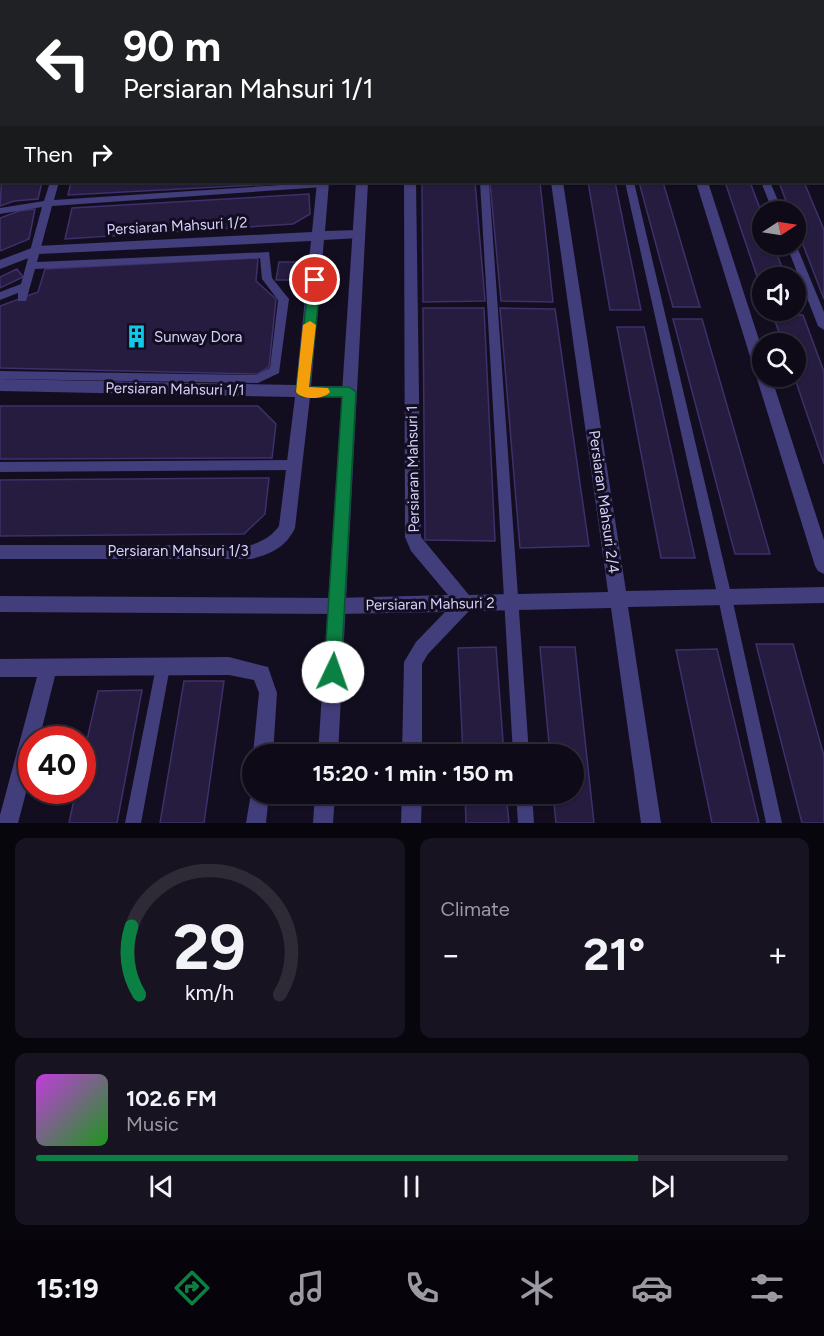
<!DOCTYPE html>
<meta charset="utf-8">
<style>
:root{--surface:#0e0a18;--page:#171321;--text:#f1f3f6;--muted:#9b9aa2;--line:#2e2b37;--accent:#0b8043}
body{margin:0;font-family:Figtree,sans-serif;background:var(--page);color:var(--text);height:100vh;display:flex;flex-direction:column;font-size:22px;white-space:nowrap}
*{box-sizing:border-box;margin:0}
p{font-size:20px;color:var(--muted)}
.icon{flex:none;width:33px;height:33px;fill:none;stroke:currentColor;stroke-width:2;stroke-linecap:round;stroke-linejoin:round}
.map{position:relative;height:823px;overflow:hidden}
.sheet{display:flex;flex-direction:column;gap:15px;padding:15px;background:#08060d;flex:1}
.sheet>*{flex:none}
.hud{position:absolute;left:0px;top:0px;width:825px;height:183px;box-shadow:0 2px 4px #0004,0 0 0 2px var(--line);background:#202124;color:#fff;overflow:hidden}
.needle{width:39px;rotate:78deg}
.tools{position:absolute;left:752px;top:201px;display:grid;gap:12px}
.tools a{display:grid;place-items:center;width:54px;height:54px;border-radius:50%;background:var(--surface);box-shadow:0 2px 4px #0004,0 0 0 2px var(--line);font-size:30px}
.speed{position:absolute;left:18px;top:726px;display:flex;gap:12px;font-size:30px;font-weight:700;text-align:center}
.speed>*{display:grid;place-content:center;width:78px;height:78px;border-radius:50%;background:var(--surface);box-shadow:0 2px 4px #0004,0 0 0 2px var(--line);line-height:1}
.speed .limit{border:9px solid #d22;background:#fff;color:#111}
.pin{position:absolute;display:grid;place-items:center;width:51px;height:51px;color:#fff;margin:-26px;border:3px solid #fff;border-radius:50%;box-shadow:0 2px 6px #0007}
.me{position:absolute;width:66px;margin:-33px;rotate:3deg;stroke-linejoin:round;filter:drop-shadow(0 0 4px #0008)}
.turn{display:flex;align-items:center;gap:21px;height:126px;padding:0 24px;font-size:27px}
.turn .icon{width:78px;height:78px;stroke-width:2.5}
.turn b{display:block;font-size:42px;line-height:51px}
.then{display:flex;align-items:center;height:57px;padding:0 24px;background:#0003;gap:12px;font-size:22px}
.big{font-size:45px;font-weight:700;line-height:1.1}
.sheet .widget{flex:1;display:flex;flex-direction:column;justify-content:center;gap:9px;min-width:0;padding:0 21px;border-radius:12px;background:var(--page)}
.sheet .dial{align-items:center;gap:0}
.dial svg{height:156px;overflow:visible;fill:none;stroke:var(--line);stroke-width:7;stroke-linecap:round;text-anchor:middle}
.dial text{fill:var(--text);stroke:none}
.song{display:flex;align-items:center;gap:18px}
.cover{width:72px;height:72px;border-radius:9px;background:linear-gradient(135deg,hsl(290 70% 55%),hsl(120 70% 35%))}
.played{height:6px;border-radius:3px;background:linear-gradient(90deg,var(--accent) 80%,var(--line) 80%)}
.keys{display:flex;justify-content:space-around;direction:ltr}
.heat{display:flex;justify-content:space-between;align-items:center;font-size:33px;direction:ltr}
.sheet .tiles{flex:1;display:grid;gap:15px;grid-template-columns:1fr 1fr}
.widget:last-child{grid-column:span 2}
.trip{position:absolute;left:242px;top:744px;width:342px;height:60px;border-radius:30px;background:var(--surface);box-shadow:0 2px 4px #0004,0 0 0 2px var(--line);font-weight:700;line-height:60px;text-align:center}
.tab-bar{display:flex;height:96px;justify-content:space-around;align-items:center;background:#06040a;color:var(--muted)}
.tab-bar .icon{width:42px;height:42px}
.tab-bar .current{color:var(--accent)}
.tab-bar b{font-size:27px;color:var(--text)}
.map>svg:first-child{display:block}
.building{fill:#251c3f;stroke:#3e306a;stroke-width:1.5}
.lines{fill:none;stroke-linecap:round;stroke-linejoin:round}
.service{fill:#423d7b;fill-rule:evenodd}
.minor{fill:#423d7b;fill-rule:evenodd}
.tertiary{fill:#423d7b;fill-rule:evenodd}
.primary{fill:#c35ff4;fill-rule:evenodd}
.route{fill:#0b8043;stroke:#07532c;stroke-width:1.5}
.slow{fill:#f59e0b}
.labels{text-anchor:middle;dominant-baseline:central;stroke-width:6;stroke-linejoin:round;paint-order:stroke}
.street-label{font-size:15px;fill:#d7d0fc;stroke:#120e20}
.poi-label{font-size:15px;fill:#d7d0fc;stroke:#120e20;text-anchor:start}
</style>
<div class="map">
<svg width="824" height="823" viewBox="0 0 824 823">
<rect width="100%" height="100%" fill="#120e20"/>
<path class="building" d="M389,0H463L464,2H389Z
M513,0H578L579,2H513Z
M2,174V182H42L38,199L14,201L0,206Z
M71,182H313L68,195Z
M422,182H475L485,301L423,302Z
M490,182H540L553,302L501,301Z
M588,182H615L641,310H610Z
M639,182H663L700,307H673Z
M725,182H750L762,214V244H773L786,278H762V291Z
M779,182H804L824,230V299L795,224V212H790Z
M309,194L310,214L293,224L65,239L72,208Z
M35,209L29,239L0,251V218L19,211Z
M258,258L256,281L276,299L269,367L258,374L0,368V306L38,292L45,269Z
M279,262H297L294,280H276Z
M17,269L23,277L0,288V277Z
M423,308H484L495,541L425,540Z
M500,308L555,309L589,546L520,548Z
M773,315H803L824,372V464L794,376L795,344H783Z
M673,319H702L770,554H735Z
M617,327H644L695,558H661Z
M0,406H258L276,424L272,458L0,459Z
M269,478L265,514L244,534L0,536V480Z
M756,644H793L824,756V823H802Z
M496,647L504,754H463L458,648Z
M540,647H575L594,823H556L553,794H573V754H550Z
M717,649L759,823H712L676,650Z
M184,681H224L204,823H160Z
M142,690L117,823H69L76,790H82V762L98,691Z
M465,794H506L509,823H466Z"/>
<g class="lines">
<path class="service" d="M50,182H59L54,200L326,182L328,184L323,187L52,206L37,262L269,252L272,278L289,299L279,373L258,383L0,379V371L256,375L270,368L278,300L262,279L260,258L35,269L26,301H18V293L0,300V292L21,284L42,207L0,214V208L44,201Z
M480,182H489L529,754H513Z
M625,182H634L732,598L782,823H766L718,598Z
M761,182H770L783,212H773Z
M795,242L824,312V330L818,326L786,244H795Z
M296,460L300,461L302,465L300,469L296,470L0,472V462Z
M163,660L168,662L170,667L141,823H125L156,667L158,662Z
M516,794H532L534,823H518Z"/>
<path class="minor" d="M24,0H46L24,2Z
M243,0H253V2H243Z
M361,0H371L372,2H362Z
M490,0H500L501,2H491Z
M608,0H618L619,2H609Z
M0,61H2L0,68Z
M0,94H2V100H0Z
M0,137H2L0,144Z
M2,164V172L0,173V165Z
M317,182H329L325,231L359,230L365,234L359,238L324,240L311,386H349L354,388L356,392L354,396L349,398L310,397L295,528C286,547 271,554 251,559H0V545H251C263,541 272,536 279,526L295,397L0,391V379L296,385L311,241L39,254L0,269V260L37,246L312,232Z
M404,182H416L421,537L469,595L608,592L551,182H563L626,591L824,587V603L628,607L661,823H641L611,608L469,611L428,654L422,664V754H402L404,662L416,642L445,612L336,614L0,612V596L336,598L448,595L411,551L405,537Z
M696,182H708L762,349V376H771L824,540V574L818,571L815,566Z
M229,657L268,667L277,693L273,754H253L259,693L254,680L229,675L55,676L39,740H32V770L18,823H0V815L37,677H0V659Z
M252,787V794H269L266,823H246Z
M402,794H422L421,823H401Z"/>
<path class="tertiary" d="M356,182H368L338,754H318Z
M315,794H335L333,823H313Z"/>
<path class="primary" d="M0,98H2V104H0Z
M0,111H2V117H0Z"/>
</g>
<path class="route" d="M315,276L321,280L309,387H349L356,392L341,672L338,678L333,681L327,678L324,672L342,397H302L296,392L309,280Z"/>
<path class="slow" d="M310,321L316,325L309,387L328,388L330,392C323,400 302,400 296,392L303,325Z"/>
<defs>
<symbol id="building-bare" viewBox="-9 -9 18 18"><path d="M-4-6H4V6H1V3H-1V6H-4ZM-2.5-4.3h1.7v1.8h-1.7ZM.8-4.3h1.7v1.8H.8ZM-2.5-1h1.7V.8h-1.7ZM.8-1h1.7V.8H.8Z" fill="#11c8e7" stroke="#120e20" stroke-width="2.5" paint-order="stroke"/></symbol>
</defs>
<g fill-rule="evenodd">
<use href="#building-bare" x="120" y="320" width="33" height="33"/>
</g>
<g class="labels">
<g class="street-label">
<text transform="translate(177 226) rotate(-3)">Persiaran Mahsuri 1/2</text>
<text transform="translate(175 389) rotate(1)">Persiaran Mahsuri 1/1</text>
<text transform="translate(413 469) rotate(-91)">Persiaran Mahsuri 1</text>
<text transform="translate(604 502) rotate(82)">Persiaran Mahsuri 2/4</text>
<text x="178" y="551">Persiaran Mahsuri 1/3</text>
<text transform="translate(430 604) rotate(-1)">Persiaran Mahsuri 2</text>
</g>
<g class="poi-label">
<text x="154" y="337">Sunway Dora</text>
</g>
</g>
</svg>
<div class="tools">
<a><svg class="needle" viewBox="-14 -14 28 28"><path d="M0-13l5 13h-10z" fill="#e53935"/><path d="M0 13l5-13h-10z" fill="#9b9aa2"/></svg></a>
<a><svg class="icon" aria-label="sound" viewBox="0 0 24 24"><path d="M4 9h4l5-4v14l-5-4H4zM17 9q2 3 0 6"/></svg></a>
<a><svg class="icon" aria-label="search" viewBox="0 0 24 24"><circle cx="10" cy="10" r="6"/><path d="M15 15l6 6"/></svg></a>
</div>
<div class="speed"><div class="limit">40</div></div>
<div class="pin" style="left:315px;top:280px;background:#d93025"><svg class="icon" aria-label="arrive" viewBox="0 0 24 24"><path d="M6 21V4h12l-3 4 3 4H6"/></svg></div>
<svg class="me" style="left:333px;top:672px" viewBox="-20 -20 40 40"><circle r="19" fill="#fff"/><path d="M0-13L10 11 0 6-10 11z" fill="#0b8043"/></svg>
<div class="trip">15:20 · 1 min · 150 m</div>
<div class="hud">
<div class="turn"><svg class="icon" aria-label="left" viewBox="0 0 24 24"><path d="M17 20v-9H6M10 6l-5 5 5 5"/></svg><div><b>90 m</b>Persiaran Mahsuri 1/1</div></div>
<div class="then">Then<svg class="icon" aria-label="right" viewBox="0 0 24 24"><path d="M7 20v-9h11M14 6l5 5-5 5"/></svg></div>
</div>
</div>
<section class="sheet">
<div class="tiles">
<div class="widget dial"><svg viewBox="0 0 100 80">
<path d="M14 69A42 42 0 1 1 86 69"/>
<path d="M14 69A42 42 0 0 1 10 34" stroke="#0b8043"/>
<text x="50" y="56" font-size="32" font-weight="700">29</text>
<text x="50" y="72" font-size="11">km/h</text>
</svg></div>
<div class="widget"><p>Climate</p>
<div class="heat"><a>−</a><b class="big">21°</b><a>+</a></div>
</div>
<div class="widget">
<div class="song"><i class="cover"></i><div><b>102.6 FM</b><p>Music</p></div></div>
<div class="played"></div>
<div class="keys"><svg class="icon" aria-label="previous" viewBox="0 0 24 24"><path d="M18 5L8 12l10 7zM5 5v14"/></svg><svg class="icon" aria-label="pause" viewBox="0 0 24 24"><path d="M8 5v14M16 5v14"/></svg><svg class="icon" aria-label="next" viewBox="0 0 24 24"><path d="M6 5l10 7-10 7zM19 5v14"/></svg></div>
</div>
</div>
</section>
<nav class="tab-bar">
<b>15:19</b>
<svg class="icon current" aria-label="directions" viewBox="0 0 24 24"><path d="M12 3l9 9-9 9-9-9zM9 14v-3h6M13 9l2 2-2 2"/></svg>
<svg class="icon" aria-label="music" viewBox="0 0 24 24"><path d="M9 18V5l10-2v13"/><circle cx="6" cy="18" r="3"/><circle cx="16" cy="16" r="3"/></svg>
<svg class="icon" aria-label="phone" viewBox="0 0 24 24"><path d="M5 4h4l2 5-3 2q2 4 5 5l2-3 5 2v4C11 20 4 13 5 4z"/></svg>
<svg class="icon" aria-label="climate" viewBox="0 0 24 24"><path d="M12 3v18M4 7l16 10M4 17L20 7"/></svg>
<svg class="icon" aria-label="car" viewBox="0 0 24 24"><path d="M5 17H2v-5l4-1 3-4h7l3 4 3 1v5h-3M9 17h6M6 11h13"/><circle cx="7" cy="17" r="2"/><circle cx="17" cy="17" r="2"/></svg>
<svg class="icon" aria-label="filters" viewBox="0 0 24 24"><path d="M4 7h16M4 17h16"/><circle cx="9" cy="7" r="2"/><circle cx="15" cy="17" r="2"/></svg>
</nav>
